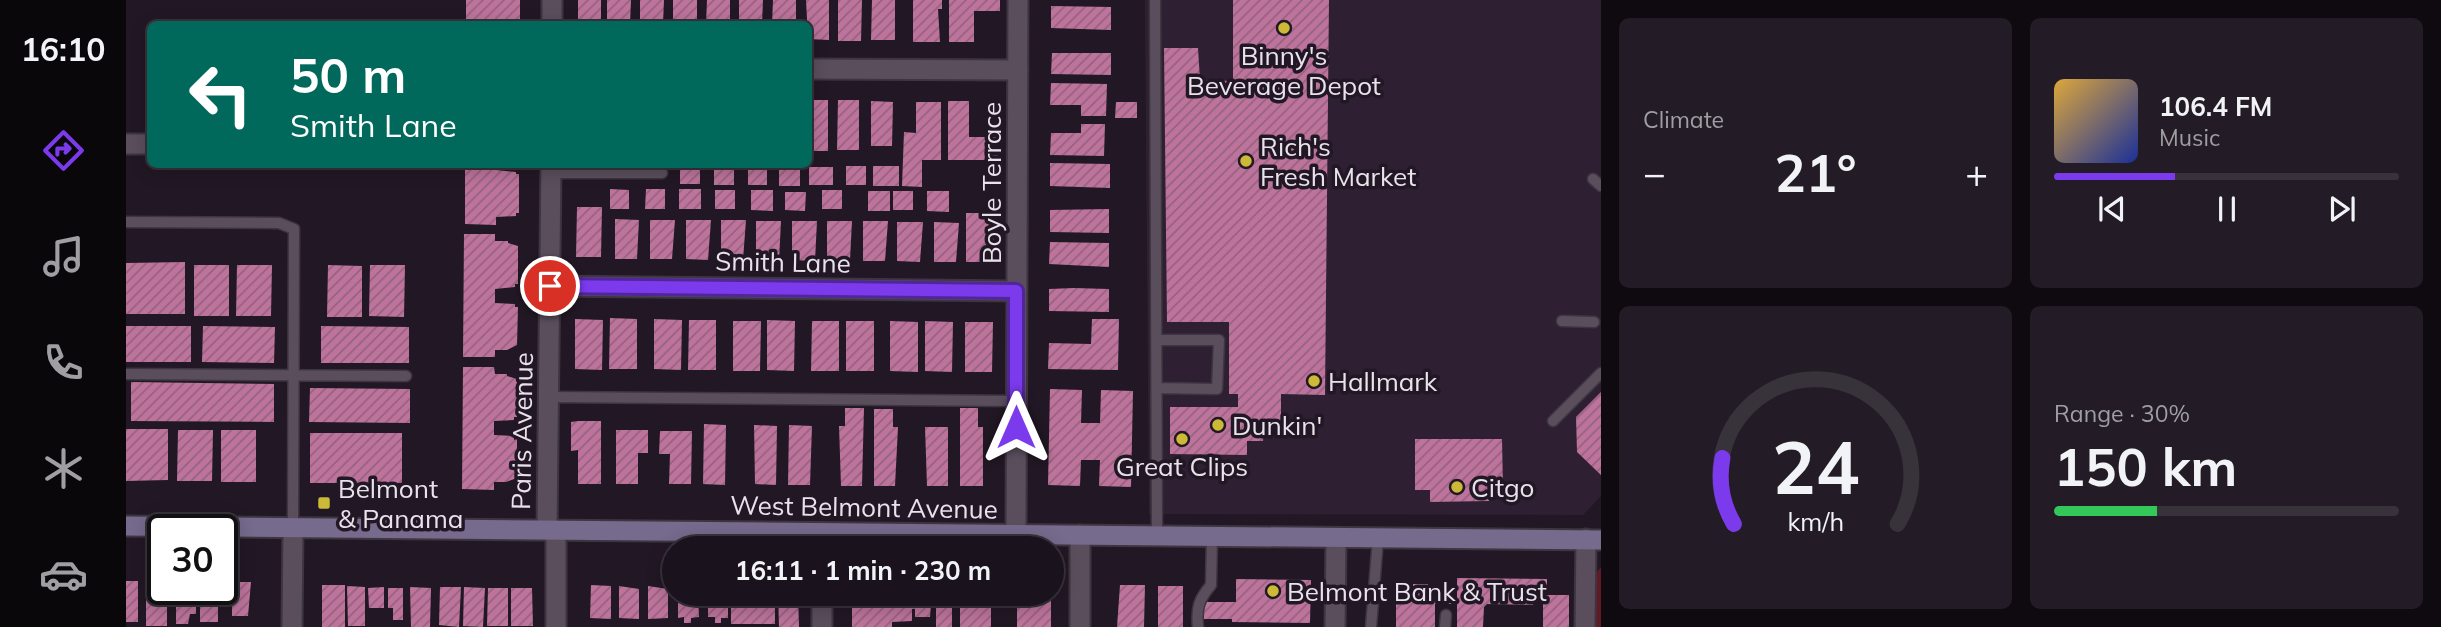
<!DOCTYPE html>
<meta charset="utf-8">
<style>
:root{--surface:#1a121c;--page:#231b25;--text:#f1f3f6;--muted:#9f9ea3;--line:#38323b;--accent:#7c3aed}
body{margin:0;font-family:Mulish,sans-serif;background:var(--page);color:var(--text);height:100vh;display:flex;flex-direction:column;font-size:26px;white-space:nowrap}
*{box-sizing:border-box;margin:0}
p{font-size:23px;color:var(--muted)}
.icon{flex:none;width:38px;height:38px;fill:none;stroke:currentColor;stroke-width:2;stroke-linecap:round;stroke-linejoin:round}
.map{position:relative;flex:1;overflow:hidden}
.side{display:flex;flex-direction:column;gap:18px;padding:18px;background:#0e0a0f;width:840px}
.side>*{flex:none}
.top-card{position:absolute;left:21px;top:21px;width:665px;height:147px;border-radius:10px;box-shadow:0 4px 18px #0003,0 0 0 2px var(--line);background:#00695c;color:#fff;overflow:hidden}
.speed{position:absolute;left:21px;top:514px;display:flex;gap:14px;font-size:35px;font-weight:700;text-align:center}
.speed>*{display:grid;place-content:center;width:91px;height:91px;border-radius:50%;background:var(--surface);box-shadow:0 4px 18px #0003,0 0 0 2px var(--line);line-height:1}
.speed .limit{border:4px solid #111;border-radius:10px;background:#fff;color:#111}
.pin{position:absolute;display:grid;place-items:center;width:60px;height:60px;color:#fff;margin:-30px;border:4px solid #fff;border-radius:50%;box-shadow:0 2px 7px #0007}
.me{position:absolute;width:77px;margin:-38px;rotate:0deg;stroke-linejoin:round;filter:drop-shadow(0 0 5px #0008)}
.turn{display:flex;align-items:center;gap:24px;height:147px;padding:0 28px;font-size:32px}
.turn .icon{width:91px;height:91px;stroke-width:2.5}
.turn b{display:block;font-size:49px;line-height:60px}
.big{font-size:52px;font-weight:700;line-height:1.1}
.side .card{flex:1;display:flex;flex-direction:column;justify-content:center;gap:10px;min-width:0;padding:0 24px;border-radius:10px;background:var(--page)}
.side .dial{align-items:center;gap:0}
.dial svg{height:182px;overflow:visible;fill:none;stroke:var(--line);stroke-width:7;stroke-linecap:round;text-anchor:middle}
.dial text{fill:var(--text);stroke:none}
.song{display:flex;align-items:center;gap:21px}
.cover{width:84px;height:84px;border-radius:10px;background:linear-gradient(135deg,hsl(40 70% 55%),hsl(230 70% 35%))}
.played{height:7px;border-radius:4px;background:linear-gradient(90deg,var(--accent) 35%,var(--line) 35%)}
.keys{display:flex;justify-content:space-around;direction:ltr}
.heat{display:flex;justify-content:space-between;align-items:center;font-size:38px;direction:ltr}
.charge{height:10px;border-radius:5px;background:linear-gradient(90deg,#34c759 30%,var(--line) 0)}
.side .tiles{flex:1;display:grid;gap:18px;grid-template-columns:repeat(2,1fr)}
.trip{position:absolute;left:536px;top:536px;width:402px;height:70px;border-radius:35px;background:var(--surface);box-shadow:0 4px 18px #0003,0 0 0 2px var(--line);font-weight:700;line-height:70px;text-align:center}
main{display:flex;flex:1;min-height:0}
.menu{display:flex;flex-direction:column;width:126px;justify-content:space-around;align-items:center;background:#0a070b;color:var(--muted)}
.menu .icon{width:49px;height:49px}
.menu .current{color:var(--accent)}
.menu b{font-size:32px;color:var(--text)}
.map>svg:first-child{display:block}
.built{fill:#2e2032}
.park{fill:#601a25}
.building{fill:url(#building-hatch)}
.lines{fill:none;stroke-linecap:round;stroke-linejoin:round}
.service-casing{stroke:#3d353f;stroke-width:13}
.minor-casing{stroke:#3d353f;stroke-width:23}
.secondary-casing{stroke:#3d353f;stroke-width:23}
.service{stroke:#5a4e5d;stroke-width:10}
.minor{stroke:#5a4e5d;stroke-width:19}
.secondary{stroke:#766a8d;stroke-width:19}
.route-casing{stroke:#51269a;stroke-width:18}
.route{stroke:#7c3aed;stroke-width:12}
.poi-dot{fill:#cdb938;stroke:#221825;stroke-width:2.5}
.labels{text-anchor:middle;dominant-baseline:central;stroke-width:7;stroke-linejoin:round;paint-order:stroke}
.poi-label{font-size:26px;fill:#e9e2eb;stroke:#221825;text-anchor:start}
.street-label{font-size:26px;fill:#e9e2eb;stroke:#221825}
</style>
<main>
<nav class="menu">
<b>16:10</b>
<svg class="icon current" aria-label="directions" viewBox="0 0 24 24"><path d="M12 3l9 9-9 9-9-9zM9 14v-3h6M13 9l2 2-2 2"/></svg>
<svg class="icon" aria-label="music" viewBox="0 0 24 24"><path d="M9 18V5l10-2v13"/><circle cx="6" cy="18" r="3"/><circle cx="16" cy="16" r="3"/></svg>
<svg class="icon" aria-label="phone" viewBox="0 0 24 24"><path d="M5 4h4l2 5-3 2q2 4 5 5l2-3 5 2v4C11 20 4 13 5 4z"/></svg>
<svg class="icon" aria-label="climate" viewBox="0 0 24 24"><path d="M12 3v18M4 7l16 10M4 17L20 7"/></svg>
<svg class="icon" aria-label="car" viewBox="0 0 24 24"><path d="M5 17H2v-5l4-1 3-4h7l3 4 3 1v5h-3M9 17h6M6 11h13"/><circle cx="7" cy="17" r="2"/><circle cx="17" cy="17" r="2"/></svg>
</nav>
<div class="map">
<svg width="1475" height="627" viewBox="0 0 1475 627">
<defs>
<pattern id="building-hatch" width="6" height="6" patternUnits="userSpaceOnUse" patternTransform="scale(1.75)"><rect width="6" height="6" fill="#be739c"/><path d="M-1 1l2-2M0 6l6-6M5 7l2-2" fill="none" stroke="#94637e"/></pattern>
</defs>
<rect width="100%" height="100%" fill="#221825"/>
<path class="built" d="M1019,0H1475V496L1457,515L1023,514Z"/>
<path class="park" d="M1475,567V627H1467C1467,610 1462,580 1475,567Z"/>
<path class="building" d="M340,0H394V20L384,24H340Z
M452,0H475V24H452Z
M481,0H505L504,24H481Z
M514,0H538L537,24H514Z
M547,0H571V24H547Z
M581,0H604V24H580Z
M613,0H637L636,24H613Z
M647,0H670V24H646Z
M680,0H703V40L682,39Z
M712,0H736L735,41H712Z
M746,0H769V40H745Z
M787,0H816V9H812L814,42H787Z
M823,0H874V11H848V42H823Z
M1107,0H1203L1199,395L1155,394V425H1138L1137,441H1121V455L1044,454V407H1112V394H1103V322H1041L1038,48H1072L1074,80L1107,81Z
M925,6L985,7V30L925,28Z
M926,53H985V75L925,74Z
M925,83L981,84L980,116H955V105H924Z
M682,100H702V151H682Z
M712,100H733V150H711Z
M745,101L767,102L766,146H745Z
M822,101H843V137H872V160H822Z
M790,102H815V160H796V187L776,186L778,132L790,133Z
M990,102H1011V118H989Z
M955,124H979L978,156L924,155L925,133H955Z
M924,163L984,164V188L924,186Z
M339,164H370V170L390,172V174H393V213H390V216L370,217V225L339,224Z
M653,164H674V186H653Z
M554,165H574V184H554Z
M622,165H641V185H622Z
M588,166H608V185H588Z
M720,166H740V185H720Z
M747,166H773V186H747Z
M683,167H707V185H683Z
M484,189L503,190V209H484Z
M520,189H539V209H519Z
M553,189H575V209H553Z
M589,190H609V209H589Z
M625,190H647V211L625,210Z
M696,190H716V209H696Z
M742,191H764V211H742Z
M767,191H787V210H767Z
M801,191H823V212L801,211Z
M659,192H680L679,211L659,210Z
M451,207H476L475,257H450Z
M983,209V233L924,232V210Z
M840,213H868L867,262H840Z
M489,219L513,220L511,259H489Z
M524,220H549L546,259H524Z
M560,220H585L582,260L560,259Z
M595,220H620L617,260H595Z
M630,221H655L653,261L630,260Z
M666,221H691L689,261L666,260Z
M701,221H726L724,260H701Z
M737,221H762L759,261H737Z
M771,222H797L794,262L771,261Z
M808,222L833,223L830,262H808Z
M338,234H369V241H382V243L392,246V284H389V287L369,289V303L389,304V307H392L391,345L381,350H369V357H337Z
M924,242L983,243V267L923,264Z
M59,262V314H0V263Z
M68,265H103V316H68Z
M111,265H146L145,316H110Z
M202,265L236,266V317H201Z
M244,265H279L278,317L243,316Z
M948,288L983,289V312L923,311V289Z
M484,318L511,319V369H483Z
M449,319L477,320L476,370L449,369Z
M528,319L556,320L555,370L528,369Z
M966,319H993L992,370L922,369L923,343L965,344Z
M563,320H590V370H562Z
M641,320L669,321L668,371L641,370Z
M607,321H635L634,371H607Z
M686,321H713V371H685Z
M720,321H748V371H720Z
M764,321L792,322V372L764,371Z
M799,321L827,322L826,372L799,371Z
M839,322H867L866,372H839Z
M0,326H65V362H0Z
M77,326L149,327L148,363L76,362Z
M195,326L283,327V363H195Z
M337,367H368L369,374H381V376L391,379V417H388V420L368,421V435L388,436V440L391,439V478L380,482H368V490L336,489Z
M5,382L148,384V422L5,421Z
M184,388L284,389V423L183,422Z
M924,389L956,390L955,423H974L975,390L1007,391L1005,487L973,486L974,460H955L954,486L922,485Z
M1475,392V475L1451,452L1450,417Z
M719,408H738L736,486H715L713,426H719Z
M834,408H852V427H857V486H834Z
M748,409H767V427H772L769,486H748Z
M452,421H475V484H452V450L445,451V422Z
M578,424L600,425L599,485L577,484Z
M628,425L651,426L650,485L629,484Z
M663,425L686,426L684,485H662Z
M799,427H822V486H801Z
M0,429H42V480L0,481Z
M52,430H87L86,481H51Z
M95,430H130V482H95Z
M490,430H522V453H512V484H490Z
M534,431H566L565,484H543L544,454H533Z
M184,433H276V483H184Z
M1289,439H1376L1377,489H1363V501L1304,502V490H1289Z
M1331,578L1421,579V593H1414V599H1407V605L1361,604L1358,607L1357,627H1331Z
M1110,579L1185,580L1184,623L1106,622V619H1077L1078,602H1110Z
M0,581H12V622H0Z
M106,582H125L122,616H106Z
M20,583H37V590H41V626H20Z
M1287,584H1302V591H1307V588H1327L1326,604H1309V627H1270V592H1287Z
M196,585H219V627H196Z
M465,585L485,586V619L464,618Z
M994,585H1019L1018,627H991Z
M221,586L239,587V626H222Z
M493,586L513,589V619L493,618Z
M522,586L542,589V618L522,619Z
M1032,586H1057V627H1032Z
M258,587V608H243L242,588Z
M284,587L305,588L304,627H285Z
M314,587H335L333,627L313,625Z
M338,587L359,588L357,627L337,626Z
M262,588H277V620H267V608H262Z
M362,588H382V626H361Z
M385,588H406L407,626H385Z
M50,590H70V614H64L62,624H50Z
M74,590H92V622H74Z
M552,593H572L573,617L565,618V623H558V617L552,618Z
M582,593H602V618H595V623H589V617H582Z
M605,593H649V624H605Z
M652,593H672L673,627H653Z
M726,593H806L804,617H789V609H786V621L766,622V627H726Z
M810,593H826V627H810Z
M834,593H865V627H834Z
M891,593H925V627H891Z
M1417,595H1443V627H1417Z"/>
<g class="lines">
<defs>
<path id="service" d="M1029,0L1031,536
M425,173H536
M1467,179L1475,186
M0,222L153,223L168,229L167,528
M1436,321L1468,322
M1031,340H1093L1091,389L1031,388
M0,374L280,376
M423,397L890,401
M1427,421L1475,373
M1072,627C1070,608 1073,599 1085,585L1086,536
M1245,627L1252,538
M1319,627L1320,615"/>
<path id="minor" d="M426,24V0
M682,69L892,70
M0,144H24
M424,286L890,291
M421,530L425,164
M696,533V548
M890,535L892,0
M696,593V627
M166,627L167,528
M430,627V531
M954,627V535
M1209,627L1210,538
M1459,627L1460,539"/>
<path id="secondary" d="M0,526L1475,540"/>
</defs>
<use href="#service" class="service-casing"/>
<use href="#minor" class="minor-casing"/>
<use href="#secondary" class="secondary-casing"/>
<use href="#service" class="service"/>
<use href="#minor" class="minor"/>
<use href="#secondary" class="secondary"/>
</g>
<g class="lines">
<defs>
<path id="route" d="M424,286L890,291V427"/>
</defs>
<use href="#route" class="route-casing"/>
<use href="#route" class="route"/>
</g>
<g class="poi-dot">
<circle cx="1158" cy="28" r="7"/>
<circle cx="1120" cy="161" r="7"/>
<circle cx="1188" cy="381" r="7"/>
<circle cx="1092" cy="425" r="7"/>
<circle cx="1056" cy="439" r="7"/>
<circle cx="1331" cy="487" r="7"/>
<rect x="191" y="496" width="14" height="14" rx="3.5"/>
<circle cx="1147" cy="591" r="7"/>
</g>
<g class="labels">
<g class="poi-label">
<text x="1158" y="55" text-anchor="middle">Binny's<tspan x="1158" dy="30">Beverage Depot</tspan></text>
<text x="1134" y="146">Rich's<tspan x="1134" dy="30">Fresh Market</tspan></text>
<text x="1202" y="381">Hallmark</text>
<text x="1106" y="425">Dunkin'</text>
<text x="1056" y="466" text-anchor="middle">Great Clips</text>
<text x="1345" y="487">Citgo</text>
<text x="212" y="488">Belmont<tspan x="212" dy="30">&amp; Panama</tspan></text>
<text x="1161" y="591">Belmont Bank &amp; Trust</text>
</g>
<g class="street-label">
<text transform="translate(865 183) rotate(-90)">Boyle Terrace</text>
<text transform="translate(657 262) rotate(1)">Smith Lane</text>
<text transform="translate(396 431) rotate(-89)">Paris Avenue</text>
<text transform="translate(738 507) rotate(1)">West Belmont Avenue</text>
</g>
</g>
</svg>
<div class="speed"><div class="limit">30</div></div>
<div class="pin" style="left:424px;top:286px;background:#d93025"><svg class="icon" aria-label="arrive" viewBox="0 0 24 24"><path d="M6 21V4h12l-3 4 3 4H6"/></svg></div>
<svg class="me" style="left:890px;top:427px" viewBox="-20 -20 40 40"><path d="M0-17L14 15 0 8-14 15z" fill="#7c3aed" stroke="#fff" stroke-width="4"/></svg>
<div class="trip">16:11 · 1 min · 230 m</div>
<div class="top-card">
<div class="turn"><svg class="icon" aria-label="left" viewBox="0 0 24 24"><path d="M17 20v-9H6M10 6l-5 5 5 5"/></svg><div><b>50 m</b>Smith Lane</div></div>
</div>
</div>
<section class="side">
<div class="tiles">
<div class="card"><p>Climate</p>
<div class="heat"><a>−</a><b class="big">21°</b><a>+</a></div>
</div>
<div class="card">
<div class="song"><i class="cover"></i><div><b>106.4 FM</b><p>Music</p></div></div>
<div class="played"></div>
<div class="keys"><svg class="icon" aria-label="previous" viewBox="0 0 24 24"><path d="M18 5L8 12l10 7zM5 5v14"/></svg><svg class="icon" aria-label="pause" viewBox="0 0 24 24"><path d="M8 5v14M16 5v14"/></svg><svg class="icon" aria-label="next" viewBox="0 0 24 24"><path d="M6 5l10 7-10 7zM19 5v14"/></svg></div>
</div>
<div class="card dial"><svg viewBox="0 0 100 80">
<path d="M14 69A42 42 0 1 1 86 69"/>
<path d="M14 69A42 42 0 0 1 9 40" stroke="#7c3aed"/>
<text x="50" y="56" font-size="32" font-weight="700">24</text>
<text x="50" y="72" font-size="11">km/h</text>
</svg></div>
<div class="card"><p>Range · 30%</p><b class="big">150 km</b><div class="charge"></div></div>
</div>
</section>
</main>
